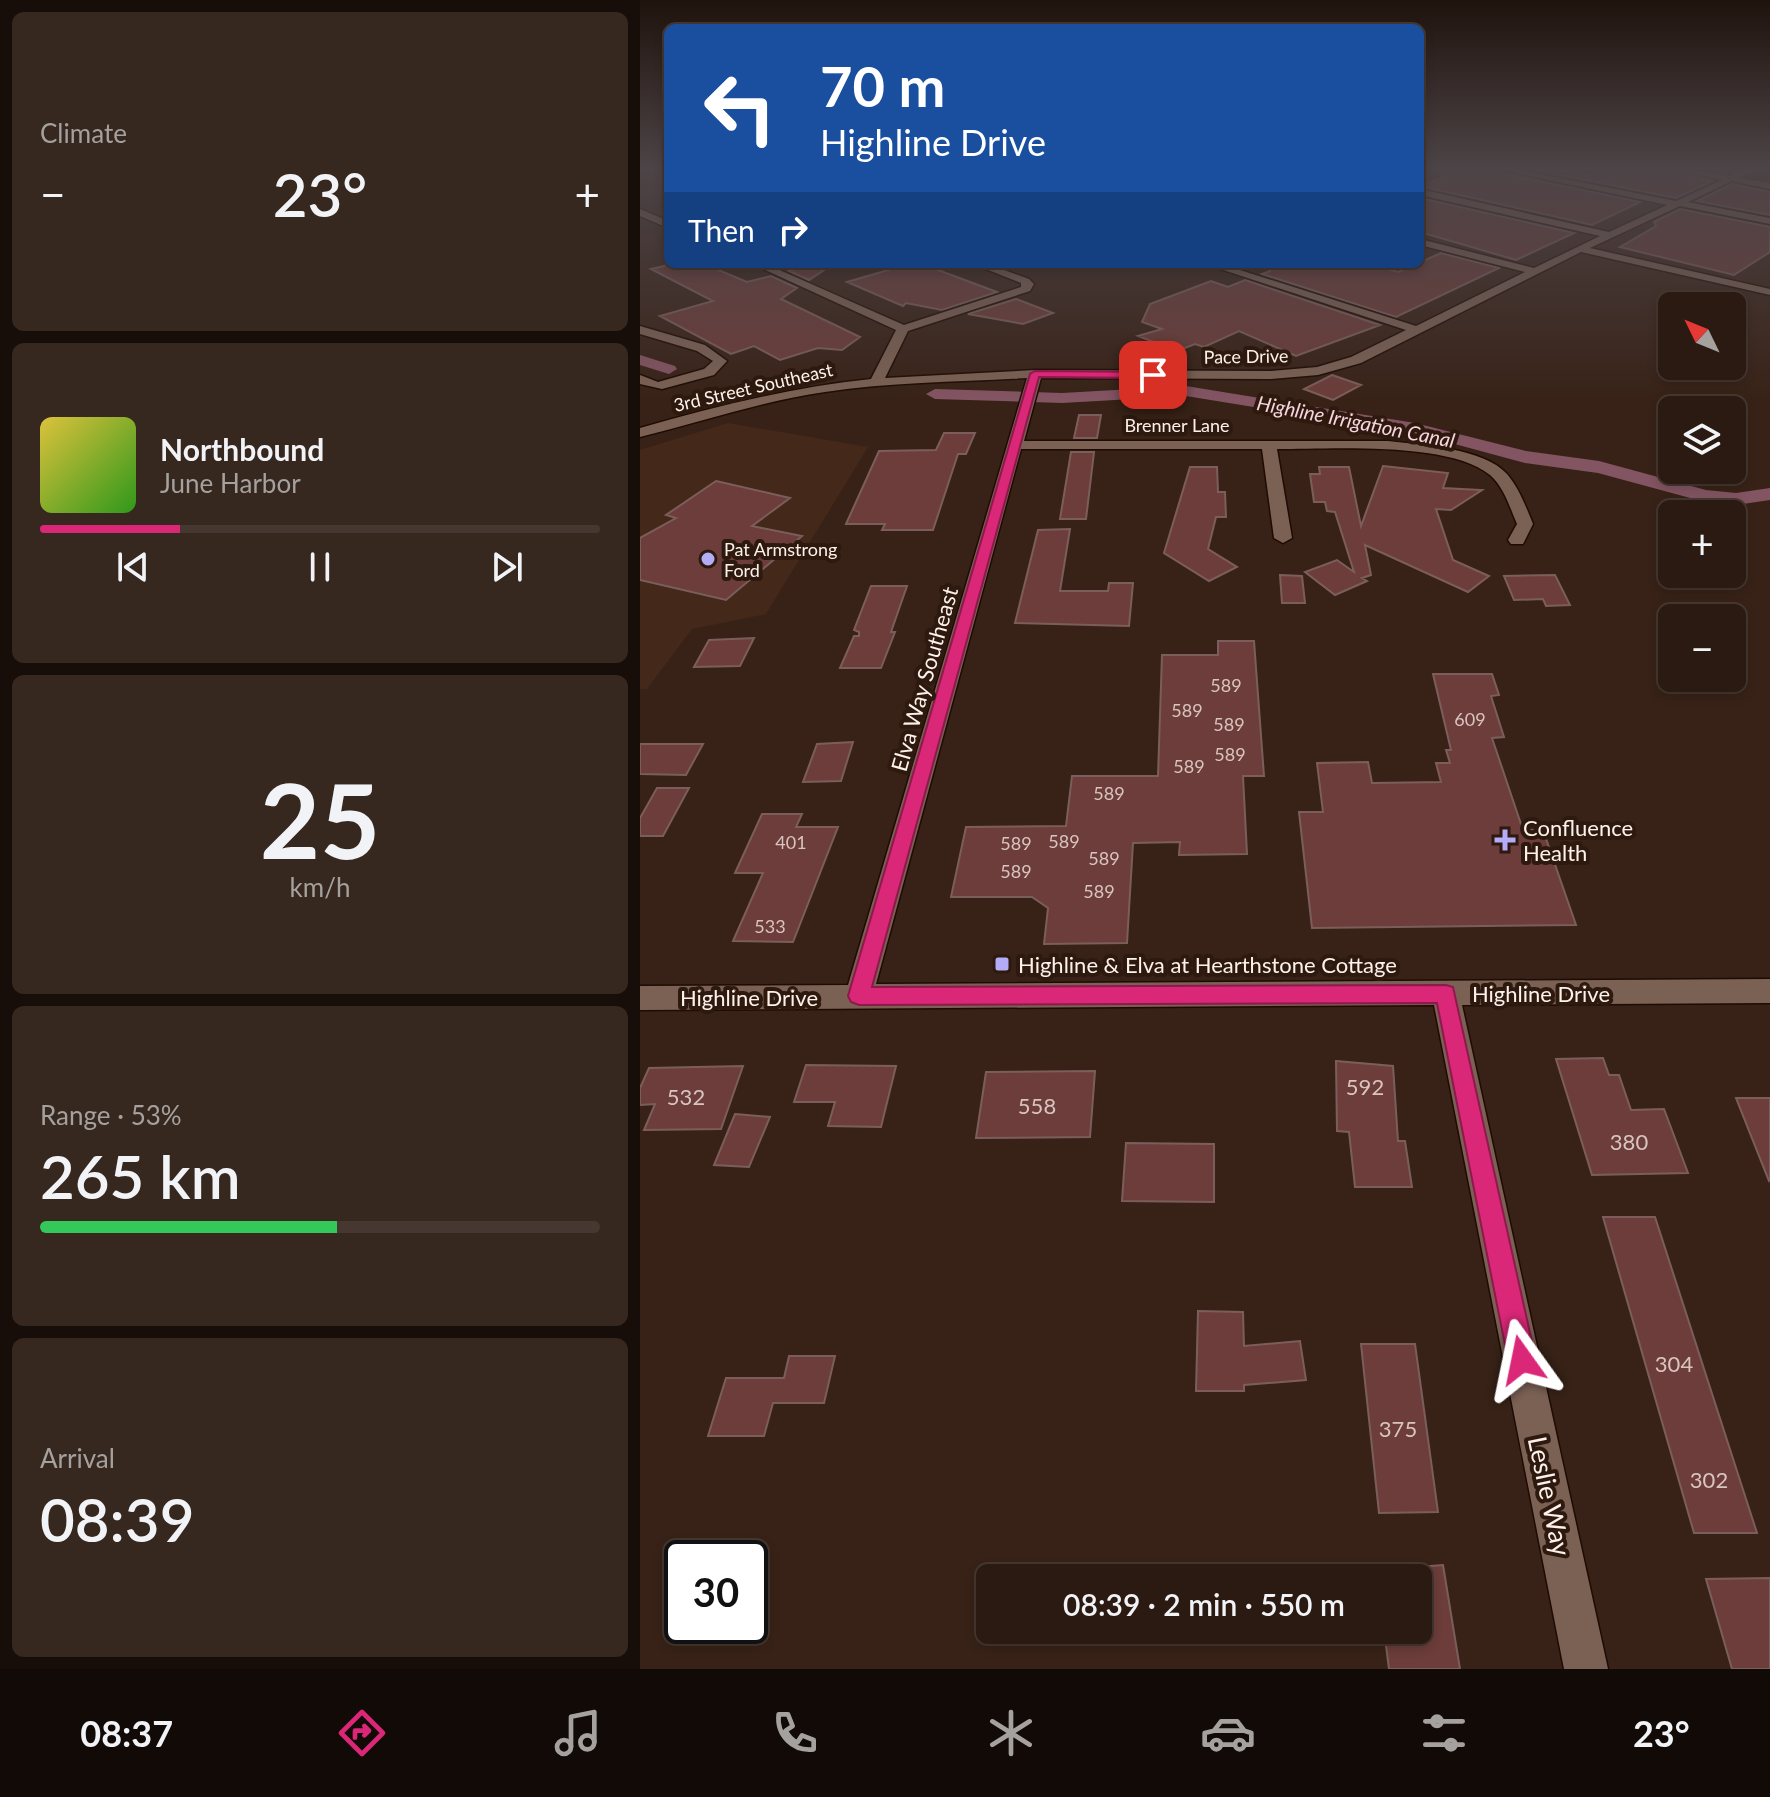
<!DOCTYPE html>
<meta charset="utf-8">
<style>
:root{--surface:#2a1a11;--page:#36271f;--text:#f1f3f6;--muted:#a5a19f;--line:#463831;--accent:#db2777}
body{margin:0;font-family:Lato,sans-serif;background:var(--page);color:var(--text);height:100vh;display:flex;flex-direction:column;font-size:30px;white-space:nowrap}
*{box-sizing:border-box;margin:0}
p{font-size:26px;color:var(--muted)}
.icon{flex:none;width:44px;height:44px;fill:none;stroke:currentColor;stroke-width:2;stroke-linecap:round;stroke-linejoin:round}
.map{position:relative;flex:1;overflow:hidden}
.sheet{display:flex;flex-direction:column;gap:12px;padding:12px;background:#170e09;width:640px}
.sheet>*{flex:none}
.top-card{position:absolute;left:24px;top:24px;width:760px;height:244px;border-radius:12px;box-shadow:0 4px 12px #0003,0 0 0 2px var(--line);background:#1a4fa0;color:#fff;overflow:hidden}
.needle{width:52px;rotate:313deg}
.tools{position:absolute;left:1018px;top:292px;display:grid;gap:16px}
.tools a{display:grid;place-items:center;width:88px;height:88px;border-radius:12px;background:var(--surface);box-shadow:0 4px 12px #0003,0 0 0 2px var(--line);font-size:40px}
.speed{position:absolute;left:24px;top:1540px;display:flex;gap:16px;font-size:40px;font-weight:700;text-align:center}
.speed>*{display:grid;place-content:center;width:104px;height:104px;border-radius:50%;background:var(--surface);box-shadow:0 4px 12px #0003,0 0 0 2px var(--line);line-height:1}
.speed .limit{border:4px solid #111;border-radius:12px;background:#fff;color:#111}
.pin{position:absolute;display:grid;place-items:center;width:68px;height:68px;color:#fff;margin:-34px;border-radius:16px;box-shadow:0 4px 12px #0006}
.me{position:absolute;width:88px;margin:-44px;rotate:348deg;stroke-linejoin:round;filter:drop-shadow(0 0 6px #0008)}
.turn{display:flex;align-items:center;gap:28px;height:168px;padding:0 24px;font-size:36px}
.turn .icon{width:104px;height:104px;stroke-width:2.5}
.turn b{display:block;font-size:56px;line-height:68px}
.then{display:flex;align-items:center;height:76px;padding:0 24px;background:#0003;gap:16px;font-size:30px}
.big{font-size:60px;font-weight:600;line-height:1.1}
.sheet .card{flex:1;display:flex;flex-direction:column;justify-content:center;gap:12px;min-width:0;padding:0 28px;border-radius:12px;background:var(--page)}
.sheet .dial{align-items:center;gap:0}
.dial b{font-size:104px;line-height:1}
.song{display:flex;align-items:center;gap:24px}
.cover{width:96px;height:96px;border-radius:12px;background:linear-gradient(135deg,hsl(50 70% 55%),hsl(110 70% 35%))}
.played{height:8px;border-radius:4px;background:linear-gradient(90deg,var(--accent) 25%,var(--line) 25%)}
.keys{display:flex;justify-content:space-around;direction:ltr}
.heat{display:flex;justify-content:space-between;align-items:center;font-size:44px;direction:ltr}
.charge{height:12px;border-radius:6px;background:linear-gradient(90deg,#34c759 53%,var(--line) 0)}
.trip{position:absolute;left:336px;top:1564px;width:456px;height:80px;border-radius:12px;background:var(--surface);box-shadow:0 4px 12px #0003,0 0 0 2px var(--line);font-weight:600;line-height:80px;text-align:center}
.dock{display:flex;height:128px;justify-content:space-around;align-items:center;background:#110a07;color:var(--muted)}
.dock .icon{width:56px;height:56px}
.dock .active{color:var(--accent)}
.dock b{font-size:36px;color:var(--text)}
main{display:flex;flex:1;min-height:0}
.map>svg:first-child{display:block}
.built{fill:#442819}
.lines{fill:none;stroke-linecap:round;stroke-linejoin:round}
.canal{fill:#835462;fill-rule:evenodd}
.building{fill:#6c3d3a;stroke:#7b5e5b;stroke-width:2}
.minor-casing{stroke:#1e0b03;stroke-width:3}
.minor{fill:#7b6154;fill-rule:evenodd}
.route{fill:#db2777;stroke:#8e194d;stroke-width:2}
.poi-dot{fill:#b5acf8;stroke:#2d190e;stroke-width:3}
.labels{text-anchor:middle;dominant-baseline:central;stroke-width:8;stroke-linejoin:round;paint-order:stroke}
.far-street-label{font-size:18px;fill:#fdf1eb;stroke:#2d190e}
.far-poi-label{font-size:18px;fill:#fdf1eb;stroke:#2d190e;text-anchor:start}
.number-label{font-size:18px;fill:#d9c4bf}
.far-water-label{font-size:20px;font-style:italic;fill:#f7d6df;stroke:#2d190e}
.street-label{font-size:22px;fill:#fdf1eb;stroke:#2d190e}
.poi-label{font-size:22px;fill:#fdf1eb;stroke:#2d190e;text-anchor:start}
.near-number-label{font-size:22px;fill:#d9c4bf}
.near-street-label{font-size:26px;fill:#fdf1eb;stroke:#2d190e}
</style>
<main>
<section class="sheet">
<div class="card"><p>Climate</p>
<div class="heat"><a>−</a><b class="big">23°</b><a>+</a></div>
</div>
<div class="card">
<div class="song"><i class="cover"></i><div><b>Northbound</b><p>June Harbor</p></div></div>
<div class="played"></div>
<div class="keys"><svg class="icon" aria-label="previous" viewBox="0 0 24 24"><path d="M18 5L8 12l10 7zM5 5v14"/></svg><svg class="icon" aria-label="pause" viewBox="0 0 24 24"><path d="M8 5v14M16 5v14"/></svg><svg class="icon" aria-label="next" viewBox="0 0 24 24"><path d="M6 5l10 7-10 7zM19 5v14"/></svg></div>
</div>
<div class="card dial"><b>25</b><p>km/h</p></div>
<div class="card"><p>Range · 53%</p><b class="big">265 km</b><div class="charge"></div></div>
<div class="card"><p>Arrival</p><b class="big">08:39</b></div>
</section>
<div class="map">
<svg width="1130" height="1669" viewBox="0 0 1130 1669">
<rect width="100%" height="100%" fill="#382217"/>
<path class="built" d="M88,423L228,447L126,614L52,629L7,689H0V450Z"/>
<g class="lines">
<path class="canal" d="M0,355L35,366L37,369L29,374L0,365Z
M546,386L775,423L886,451L959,461L1066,490L1096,493L1130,488V500L1096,505L1065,502L958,473L885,463L774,433L546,396L422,403L295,399L286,394L295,389L422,393Z"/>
</g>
<path class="building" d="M831,167H845L847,170L1000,202L952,225L780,186Z
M879,167H908L949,175L968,167H1022L1073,181L1036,198Z
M1092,184L1130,192V215L1057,201Z
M780,198L934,233L876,260L780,232Z
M1040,209L1130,227V252L1094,275L980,247L1016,226L1014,222Z
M801,253L859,268L756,317L622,274L630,271L631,264H730L758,272Z
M32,264H64L107,282L131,276L157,288L141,299L220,337L202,350L178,348L140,360L114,346L91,354L20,316L73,301L11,269Z
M174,264H193L169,280L149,271Z
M269,264H282L357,292L302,310L266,303L263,306L207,282Z
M605,280L740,325L656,356L599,331L564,347L555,344L537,351L498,336L522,329L502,322L510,304L571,281L588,287Z
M376,299L413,313L383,324L328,314Z
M692,375L721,385L693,400L664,389Z
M439,415H461L457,438H434Z
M304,433H335L326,454H318L293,530H242L245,524H206L239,451L296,450Z
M431,452H454L446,519H420Z
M743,466L808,473L803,488L842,490L811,510L796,509L813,560L849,576L828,592L725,545L731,575L722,578L727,581L695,595L665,572L697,560L714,572L695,512L687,511L685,502H674L670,474H680L679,467H709L721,526Z
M550,467H577L578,492H585L586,517H576L568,549L597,567L569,581L524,553Z
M76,481L150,498L112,526L162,536L86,600L0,580V538L36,518L26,515Z
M430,529L420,591H468L469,583H493L489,626L375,623L398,530Z
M640,575L662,576L665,603H642Z
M915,575L930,605L906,606L903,599L874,600L864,576Z
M231,586H267L251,632H255L241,668H200L214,636H219V632L214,630Z
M114,638L100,666L54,667L69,640Z
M578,641H614L624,776H603L607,854L539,855L540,842L493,843L487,943L404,944L408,908L392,897H311L326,827L426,826L432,776H518L522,655H578Z
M793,674H852L859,695L851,696L864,737L852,738L883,830H903L936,925L672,928L659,812H683L677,763L728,762L732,783L801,782L796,763H810L806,750H811Z
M213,742L201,781L163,782L177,744Z
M0,744H63L46,775L0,774Z
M17,788H49L23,836H0V818Z
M122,814H162L156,827H198L153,942L93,941L123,873H95Z
M963,1058L969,1075H979L991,1110L1024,1109L1048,1173L952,1175L916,1059Z
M696,1061L753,1066L758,1141H765L772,1187H715L709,1132L697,1131Z
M166,1065L256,1066L241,1127L188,1126L195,1102H154Z
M103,1066L81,1129L4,1130L15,1104L0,1105V1088L9,1068Z
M455,1071L450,1137L336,1138L346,1072Z
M1096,1098H1130V1180L1129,1181Z
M95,1114L130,1117L109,1167L74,1165Z
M486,1143L574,1144V1202L482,1201Z
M963,1217H1015L1117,1533H1054Z
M558,1311L603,1312L604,1346L660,1341L666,1380L604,1385V1391H556Z
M721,1344H775L798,1512L739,1513Z
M149,1356H195L184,1403H133L124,1436H68L86,1378H144Z
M803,1565L820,1669H749L744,1630H778V1567Z
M1130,1578V1669H1092L1066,1579Z"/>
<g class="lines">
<defs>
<path id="minor" d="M0,167H18L0,173Z
M848,167H864L1036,201L1082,180L1025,167L1090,176L1109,167H1120L1100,178L1130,183V189L1092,181L1048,202L1130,218V224L1040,206L950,248L1130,289V295L941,252L721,363L678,375L631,379L401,378L384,441H748C781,445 844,448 867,474C879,488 886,507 893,524L883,544H871L868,540L877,524C870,508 864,487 850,475C809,441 690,449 637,449L652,538L643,543L634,538L622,449H381L236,984L1130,979V1003L822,1005L968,1669H924L794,1005L0,1010V986L208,985L387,378C320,382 251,382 185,392C122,401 61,422 0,437V428C76,406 153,387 231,379L256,330L112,264H126L264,325L381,287V283L333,264H348L389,279L394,284L390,291L268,331L245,378L395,370L631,371L677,367L711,357L766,330L565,264H581L776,326L885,272L780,245V239L894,268L960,236L780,195V189L969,232L1027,205Z
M0,209L28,221V228L0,216Z
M0,326L65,345L87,361L74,375L22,389L0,384V375L18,382L64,369L73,361L57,351L0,334Z"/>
</defs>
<use href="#minor" class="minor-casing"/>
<use href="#minor" class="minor"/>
</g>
<linearGradient id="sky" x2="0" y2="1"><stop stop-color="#1f130d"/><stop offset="0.42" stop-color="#4d4447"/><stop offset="1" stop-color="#4d4447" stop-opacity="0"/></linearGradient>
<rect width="1130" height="401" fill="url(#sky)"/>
<path class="route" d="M395,371L513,372L518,375L513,378L399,377L232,987L806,985L813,987L896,1360L892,1370L882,1374L872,1370L868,1360L797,1003L219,1005L211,1002L208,996L390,374Z"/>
<g class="poi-dot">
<circle cx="68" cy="559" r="8"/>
<path d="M861 828h8v8h8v8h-8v8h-8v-8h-8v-8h8z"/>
<rect x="354" y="956" width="16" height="16" rx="4"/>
</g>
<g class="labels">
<g class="far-street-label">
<text transform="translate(606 356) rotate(-1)">Pace Drive</text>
<text transform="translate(113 387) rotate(-13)">3rd Street Southeast</text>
<text x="537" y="425">Brenner Lane</text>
</g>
<g class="far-poi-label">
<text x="84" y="549">Pat Armstrong<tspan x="84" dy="21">Ford</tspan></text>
</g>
<g class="number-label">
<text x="586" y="685">589</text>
<text x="547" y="710">589</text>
<text x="830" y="719">609</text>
<text x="589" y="724">589</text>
<text x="590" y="754">589</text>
<text x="549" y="766">589</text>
<text x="469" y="793">589</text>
<text x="424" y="841">589</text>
<text x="151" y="842">401</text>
<text x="376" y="843">589</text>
<text x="464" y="858">589</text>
<text x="376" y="871">589</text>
<text x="459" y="891">589</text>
<text x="130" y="926">533</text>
</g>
<g class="far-water-label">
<text transform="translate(716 421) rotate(11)">Highline Irrigation Canal</text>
</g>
<g class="street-label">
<text transform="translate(284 679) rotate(-74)">Elva Way Southeast</text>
<text x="901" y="993">Highline Drive</text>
<text x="109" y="997">Highline Drive</text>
</g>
<g class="poi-label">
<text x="883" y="827">Confluence<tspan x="883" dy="25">Health</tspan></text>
<text x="378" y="964">Highline &amp; Elva at Hearthstone Cottage</text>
</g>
<g class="near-number-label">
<text x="725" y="1086">592</text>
<text x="46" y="1096">532</text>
<text x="397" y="1105">558</text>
<text x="989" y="1141">380</text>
<text x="1034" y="1363">304</text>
<text x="758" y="1428">375</text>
<text x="1069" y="1479">302</text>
</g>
<g class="near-street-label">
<text transform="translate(910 1496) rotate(78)">Leslie Way</text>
</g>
</g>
</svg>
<div class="tools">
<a><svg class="needle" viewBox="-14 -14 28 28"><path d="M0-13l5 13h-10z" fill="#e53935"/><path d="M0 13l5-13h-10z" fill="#a5a19f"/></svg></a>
<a><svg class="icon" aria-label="layers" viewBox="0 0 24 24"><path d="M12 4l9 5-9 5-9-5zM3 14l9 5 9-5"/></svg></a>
<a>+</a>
<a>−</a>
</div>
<div class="speed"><div class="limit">30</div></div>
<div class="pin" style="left:513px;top:375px;background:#d93025"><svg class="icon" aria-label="arrive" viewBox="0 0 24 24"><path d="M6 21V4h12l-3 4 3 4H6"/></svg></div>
<svg class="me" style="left:882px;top:1360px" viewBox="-20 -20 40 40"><path d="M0-17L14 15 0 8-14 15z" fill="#db2777" stroke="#fff" stroke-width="4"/></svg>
<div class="trip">08:39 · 2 min · 550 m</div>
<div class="top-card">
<div class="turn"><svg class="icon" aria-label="left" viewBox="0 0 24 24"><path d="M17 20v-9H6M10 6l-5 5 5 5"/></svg><div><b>70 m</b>Highline Drive</div></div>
<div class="then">Then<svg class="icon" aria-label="right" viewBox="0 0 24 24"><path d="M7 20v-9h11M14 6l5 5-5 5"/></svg></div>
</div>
</div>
</main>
<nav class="dock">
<b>08:37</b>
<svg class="icon active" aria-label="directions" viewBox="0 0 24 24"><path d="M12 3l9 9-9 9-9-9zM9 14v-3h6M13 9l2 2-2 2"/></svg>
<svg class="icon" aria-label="music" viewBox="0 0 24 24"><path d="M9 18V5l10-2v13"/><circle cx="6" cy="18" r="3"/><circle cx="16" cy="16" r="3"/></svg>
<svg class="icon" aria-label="phone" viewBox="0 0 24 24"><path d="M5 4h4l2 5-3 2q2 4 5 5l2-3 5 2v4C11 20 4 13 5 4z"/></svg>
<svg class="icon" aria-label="climate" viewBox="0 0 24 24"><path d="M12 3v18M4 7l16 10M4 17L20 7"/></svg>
<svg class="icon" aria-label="car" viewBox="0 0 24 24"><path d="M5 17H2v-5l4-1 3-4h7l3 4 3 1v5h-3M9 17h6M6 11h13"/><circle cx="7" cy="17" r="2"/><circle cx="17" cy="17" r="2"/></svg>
<svg class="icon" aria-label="filters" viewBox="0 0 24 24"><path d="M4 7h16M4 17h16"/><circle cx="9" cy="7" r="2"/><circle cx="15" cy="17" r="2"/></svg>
<b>23°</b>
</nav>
